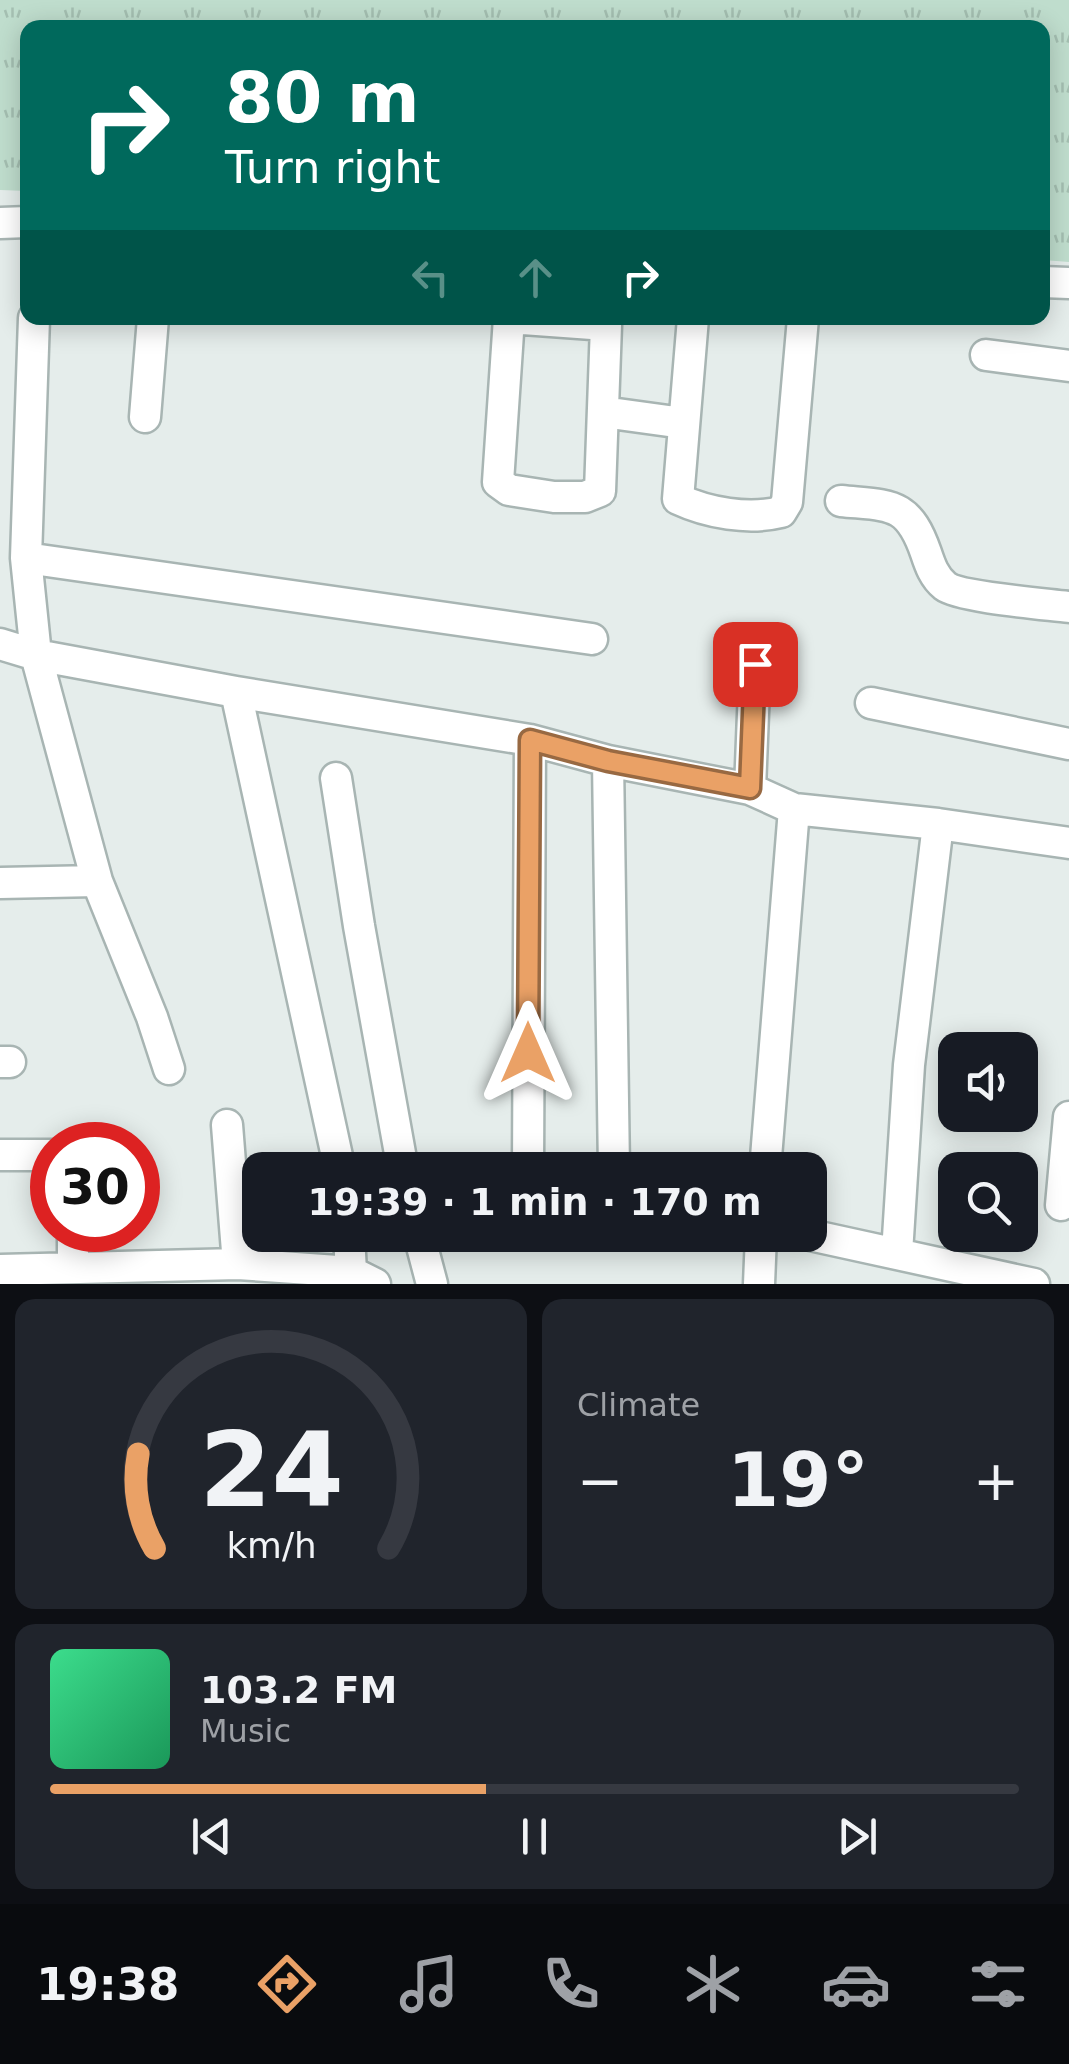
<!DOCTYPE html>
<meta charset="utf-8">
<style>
:root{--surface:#171b24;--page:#20242c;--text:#f1f3f6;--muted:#9ea1a6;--line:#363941;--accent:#eaa166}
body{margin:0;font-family:"DejaVu Sans",sans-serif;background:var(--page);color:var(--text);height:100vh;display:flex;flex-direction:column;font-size:38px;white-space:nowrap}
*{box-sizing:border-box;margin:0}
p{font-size:32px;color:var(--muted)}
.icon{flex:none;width:55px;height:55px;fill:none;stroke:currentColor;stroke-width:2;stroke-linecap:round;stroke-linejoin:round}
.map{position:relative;height:1284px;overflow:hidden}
.side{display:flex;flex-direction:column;gap:15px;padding:15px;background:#0d0f14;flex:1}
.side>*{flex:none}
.guide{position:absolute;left:20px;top:20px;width:1030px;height:305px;border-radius:20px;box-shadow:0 5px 25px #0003;background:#00695c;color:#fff;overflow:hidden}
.tools{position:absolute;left:938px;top:1032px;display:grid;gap:20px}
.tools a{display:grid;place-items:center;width:100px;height:100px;border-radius:20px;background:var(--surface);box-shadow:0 5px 25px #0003;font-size:50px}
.speed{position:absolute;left:30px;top:1122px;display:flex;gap:20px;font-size:50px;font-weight:700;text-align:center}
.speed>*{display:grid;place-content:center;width:130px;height:130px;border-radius:50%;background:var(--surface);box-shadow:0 5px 25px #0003;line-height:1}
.speed .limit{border:15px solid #d22;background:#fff;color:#111}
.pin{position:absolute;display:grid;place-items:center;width:85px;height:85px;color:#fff;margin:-42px;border-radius:20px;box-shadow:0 5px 15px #0006}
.me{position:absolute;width:110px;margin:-55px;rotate:0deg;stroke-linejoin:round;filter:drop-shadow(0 0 8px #0008)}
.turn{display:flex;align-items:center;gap:35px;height:210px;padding:0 40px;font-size:45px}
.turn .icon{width:130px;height:130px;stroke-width:2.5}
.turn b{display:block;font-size:70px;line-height:85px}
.lanes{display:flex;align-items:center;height:95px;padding:0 40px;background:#0003;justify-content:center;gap:50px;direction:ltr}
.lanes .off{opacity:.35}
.big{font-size:75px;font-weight:800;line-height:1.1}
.side .widget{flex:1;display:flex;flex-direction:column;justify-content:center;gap:15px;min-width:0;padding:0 35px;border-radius:20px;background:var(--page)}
.side .dial{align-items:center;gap:0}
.dial svg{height:260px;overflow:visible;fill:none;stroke:var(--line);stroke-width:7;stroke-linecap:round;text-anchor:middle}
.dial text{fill:var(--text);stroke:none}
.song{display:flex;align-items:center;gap:30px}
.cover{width:120px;height:120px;border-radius:15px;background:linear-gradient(135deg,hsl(150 70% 55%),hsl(150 70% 35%))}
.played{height:10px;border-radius:5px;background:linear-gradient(90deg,var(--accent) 45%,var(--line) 45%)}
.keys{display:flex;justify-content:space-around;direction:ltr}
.heat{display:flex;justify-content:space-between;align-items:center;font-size:55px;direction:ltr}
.side .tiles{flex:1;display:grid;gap:15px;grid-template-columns:1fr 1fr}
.widget:last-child{grid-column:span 2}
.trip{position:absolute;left:242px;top:1152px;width:585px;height:100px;border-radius:20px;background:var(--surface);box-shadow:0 5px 25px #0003;font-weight:800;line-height:100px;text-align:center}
.dock{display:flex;height:160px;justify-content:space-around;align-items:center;background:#090b0e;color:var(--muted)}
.dock .icon{width:70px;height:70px}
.dock .active{color:var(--accent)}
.dock b{font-size:45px;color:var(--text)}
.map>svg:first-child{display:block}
.grass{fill:url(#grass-tufts)}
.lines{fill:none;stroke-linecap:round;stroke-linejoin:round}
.minor-casing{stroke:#a8b5b3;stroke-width:35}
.minor{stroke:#fff;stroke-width:30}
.route-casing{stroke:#986942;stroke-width:25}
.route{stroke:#eaa166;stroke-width:18}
</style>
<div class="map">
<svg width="1069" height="1284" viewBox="0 0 1069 1284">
<defs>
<pattern id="grass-tufts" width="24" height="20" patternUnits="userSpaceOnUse" patternTransform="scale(2.5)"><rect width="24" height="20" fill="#bfddcd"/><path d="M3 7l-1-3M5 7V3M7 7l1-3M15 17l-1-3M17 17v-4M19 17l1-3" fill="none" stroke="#a4bfb1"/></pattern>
</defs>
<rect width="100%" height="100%" fill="#e5edeb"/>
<path class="grass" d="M0,0H1069V262L1043,260L1042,28H28L27,191L0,190Z"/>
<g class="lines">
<defs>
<path id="minor" d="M0,223L28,222
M1042,282L1069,283
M34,318L26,558L36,655L97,881L152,1017L169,1069
M509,318L606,325L600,491L585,497H554L509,490L498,482Z
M693,318L678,499C708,513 748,520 781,512L787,502L803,318
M986,355L1069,366
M603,412L683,423
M145,417L153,318
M841,501C890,506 908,501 926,553C930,565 934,577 945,586C959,597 1046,604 1069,607
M26,558L592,639
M0,644L36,655L236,692L530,740L608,761L750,789L794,809L938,824L1069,843
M236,692L340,1170
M871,703L1069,744
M608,761L614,1170
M336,778L359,926L403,1170
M750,789L755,664
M0,883L97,881
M0,1062H10
M227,1125L238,1264
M0,1155H52
M528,1170L530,740
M765,1170L794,809
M1061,1205L1069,1117
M73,1230V1268
M349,1235L351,1272
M419,1235L432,1284
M810,1235L1034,1284
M897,1253L909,1065L938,824
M0,1270L238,1264L351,1272L375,1284
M759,1284L761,1235"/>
</defs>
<use href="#minor" class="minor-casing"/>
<use href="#minor" class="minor"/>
</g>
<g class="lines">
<defs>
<path id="route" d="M528,1053L530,740L608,761L750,788L755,664"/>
</defs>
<use href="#route" class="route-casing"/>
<use href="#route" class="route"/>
</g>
</svg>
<div class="tools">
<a><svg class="icon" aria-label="sound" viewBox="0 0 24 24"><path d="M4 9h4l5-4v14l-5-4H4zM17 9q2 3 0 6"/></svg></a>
<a><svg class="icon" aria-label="search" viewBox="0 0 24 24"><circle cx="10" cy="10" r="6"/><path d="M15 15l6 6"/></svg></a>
</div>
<div class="speed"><div class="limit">30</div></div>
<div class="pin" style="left:755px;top:664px;background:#d93025"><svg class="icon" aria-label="arrive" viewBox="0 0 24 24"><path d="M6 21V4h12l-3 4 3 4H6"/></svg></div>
<svg class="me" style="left:528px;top:1053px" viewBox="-20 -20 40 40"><path d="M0-17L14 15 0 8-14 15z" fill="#eaa166" stroke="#fff" stroke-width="4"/></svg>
<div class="trip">19:39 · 1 min · 170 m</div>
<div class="guide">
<div class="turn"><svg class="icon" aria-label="right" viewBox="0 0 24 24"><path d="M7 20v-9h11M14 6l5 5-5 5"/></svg><div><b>80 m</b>Turn right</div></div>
<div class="lanes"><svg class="icon off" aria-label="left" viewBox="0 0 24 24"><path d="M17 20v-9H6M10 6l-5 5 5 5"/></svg><svg class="icon off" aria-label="ahead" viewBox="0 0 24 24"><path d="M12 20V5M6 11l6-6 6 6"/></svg><svg class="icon" aria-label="right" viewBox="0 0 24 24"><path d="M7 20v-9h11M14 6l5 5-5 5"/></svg></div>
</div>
</div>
<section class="side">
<div class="tiles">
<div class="widget dial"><svg viewBox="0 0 100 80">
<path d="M14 69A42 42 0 1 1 86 69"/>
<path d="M14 69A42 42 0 0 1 9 40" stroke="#eaa166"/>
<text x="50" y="56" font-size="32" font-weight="700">24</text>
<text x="50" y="72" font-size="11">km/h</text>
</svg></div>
<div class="widget"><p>Climate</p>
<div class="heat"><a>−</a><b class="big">19°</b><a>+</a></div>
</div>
<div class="widget">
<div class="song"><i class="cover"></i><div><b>103.2 FM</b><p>Music</p></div></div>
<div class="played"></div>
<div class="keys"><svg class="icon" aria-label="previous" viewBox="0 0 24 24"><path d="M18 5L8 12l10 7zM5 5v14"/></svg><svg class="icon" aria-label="pause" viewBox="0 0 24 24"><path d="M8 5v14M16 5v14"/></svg><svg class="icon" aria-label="next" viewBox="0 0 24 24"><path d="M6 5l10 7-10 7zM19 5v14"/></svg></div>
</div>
</div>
</section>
<nav class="dock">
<b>19:38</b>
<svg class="icon active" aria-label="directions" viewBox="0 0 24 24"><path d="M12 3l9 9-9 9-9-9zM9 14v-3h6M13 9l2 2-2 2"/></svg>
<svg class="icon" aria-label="music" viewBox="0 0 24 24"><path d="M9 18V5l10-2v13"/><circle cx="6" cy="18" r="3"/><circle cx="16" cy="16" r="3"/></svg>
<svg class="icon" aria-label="phone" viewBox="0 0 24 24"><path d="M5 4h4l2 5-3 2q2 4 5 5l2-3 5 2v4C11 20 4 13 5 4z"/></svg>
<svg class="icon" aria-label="climate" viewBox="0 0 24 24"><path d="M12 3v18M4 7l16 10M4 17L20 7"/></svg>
<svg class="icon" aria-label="car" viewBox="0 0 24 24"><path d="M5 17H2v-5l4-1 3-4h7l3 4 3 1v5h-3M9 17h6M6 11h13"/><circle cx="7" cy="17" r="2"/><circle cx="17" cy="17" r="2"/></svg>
<svg class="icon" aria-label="filters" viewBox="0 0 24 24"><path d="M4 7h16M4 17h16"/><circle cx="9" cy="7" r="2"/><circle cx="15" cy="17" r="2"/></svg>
</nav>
